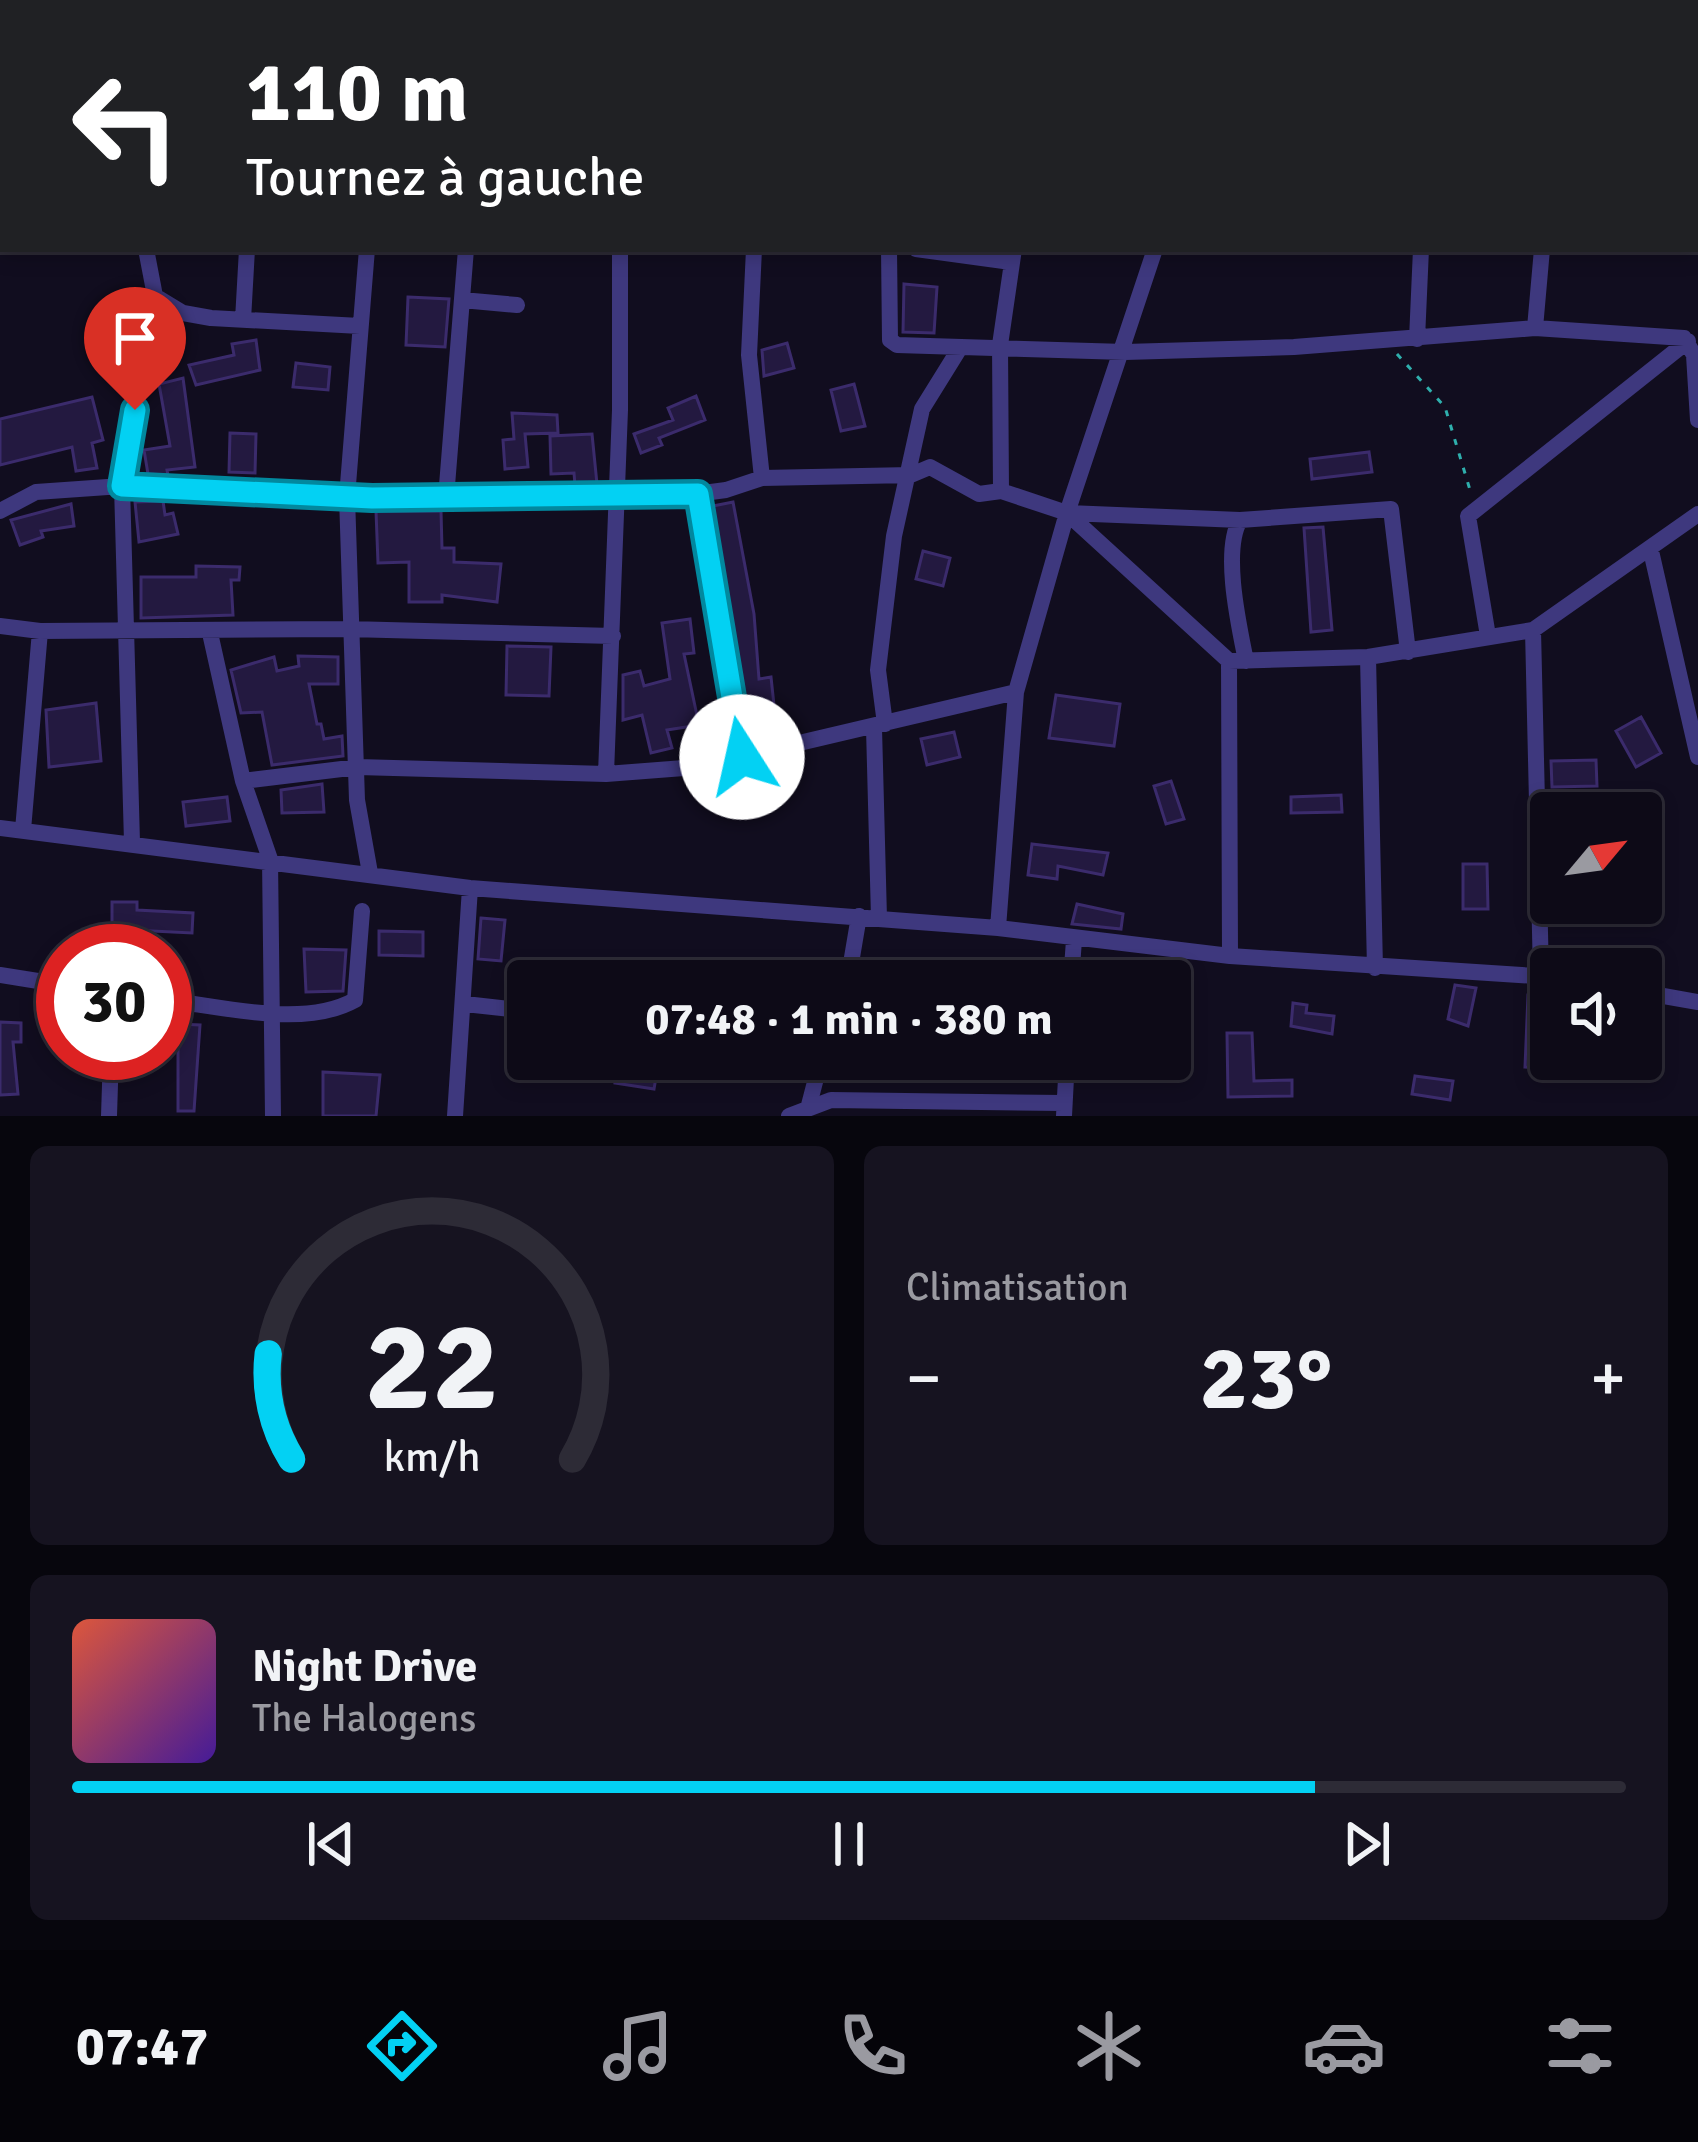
<!DOCTYPE html>
<html lang="fr">
<meta charset="utf-8">
<style>
:root{--surface:#0d0a17;--page:#161320;--text:#f1f3f6;--muted:#9a9aa1;--line:#2d2b36;--accent:#03d1f3}
body{margin:0;font-family:Signika,sans-serif;background:var(--page);color:var(--text);height:100vh;display:flex;flex-direction:column;font-size:45px;white-space:nowrap}
*{box-sizing:border-box;margin:0}
p{font-size:39px;color:var(--muted)}
.icon{flex:none;width:66px;height:66px;fill:none;stroke:currentColor;stroke-width:2;stroke-linecap:round;stroke-linejoin:round}
.map{position:relative;height:1116px;overflow:hidden}
.side{display:flex;flex-direction:column;gap:30px;padding:30px;background:#07060d;flex:1}
.side>*{flex:none}
.top-card{position:absolute;left:0px;top:0px;width:1698px;height:252px;box-shadow:0 6px 18px #0003,0 0 0 3px var(--line);background:#202124;color:#fff;overflow:hidden}
.needle{width:78px;rotate:61deg}
.fabs{position:absolute;left:1530px;top:792px;display:grid;gap:24px}
.fabs a{display:grid;place-items:center;width:132px;height:132px;border-radius:12px;background:var(--surface);box-shadow:0 6px 18px #0003,0 0 0 3px var(--line);font-size:60px}
.speed{position:absolute;left:36px;top:924px;display:flex;gap:24px;font-size:60px;font-weight:700;text-align:center}
.speed>*{display:grid;place-content:center;width:156px;height:156px;border-radius:50%;background:var(--surface);box-shadow:0 6px 18px #0003,0 0 0 3px var(--line);line-height:1}
.speed .limit{border:18px solid #d22;background:#fff;color:#111}
.pin{position:absolute;display:grid;place-items:center;width:102px;height:102px;color:#fff;margin:-123px -51px;border-radius:50% 50% 50% 0;rotate:-45deg;box-shadow:0 0 12px #0007}
.pin .icon{rotate:45deg}
.me{position:absolute;width:132px;margin:-66px;rotate:350deg;stroke-linejoin:round;filter:drop-shadow(0 0 9px #0008)}
.turn{display:flex;align-items:center;gap:42px;height:252px;padding:0 48px;font-size:54px}
.turn .icon{width:156px;height:156px;stroke-width:2.5}
.turn b{display:block;font-size:84px;line-height:102px}
.big{font-size:90px;font-weight:700;line-height:1.1}
.side .widget{flex:1;display:flex;flex-direction:column;justify-content:center;gap:18px;min-width:0;padding:0 42px;border-radius:18px;background:var(--page)}
.side .dial{align-items:center;gap:0}
.dial svg{height:312px;overflow:visible;fill:none;stroke:var(--line);stroke-width:7;stroke-linecap:round;text-anchor:middle}
.dial text{fill:var(--text);stroke:none}
.song{display:flex;align-items:center;gap:36px}
.cover{width:144px;height:144px;border-radius:18px;background:linear-gradient(135deg,hsl(10 70% 55%),hsl(260 70% 35%))}
.played{height:12px;border-radius:6px;background:linear-gradient(90deg,var(--accent) 80%,var(--line) 80%)}
.keys{display:flex;justify-content:space-around;direction:ltr}
.heat{display:flex;justify-content:space-between;align-items:center;font-size:66px;direction:ltr}
.side .tiles{flex:1;display:grid;gap:30px;grid-template-columns:1fr 1fr}
.widget:last-child{grid-column:span 2}
.trip{position:absolute;left:507px;top:960px;width:684px;height:120px;border-radius:12px;background:var(--surface);box-shadow:0 6px 18px #0003,0 0 0 3px var(--line);font-weight:700;line-height:120px;text-align:center}
.tabs{display:flex;height:192px;justify-content:space-around;align-items:center;background:#050409;color:var(--muted)}
.tabs .icon{width:84px;height:84px}
.tabs .on{color:var(--accent)}
.tabs b{font-size:54px;color:var(--text)}
.map>svg:first-child{display:block}
.building{fill:#231940;stroke:#3b2b6c;stroke-width:3}
.lines{fill:none;stroke-linecap:round;stroke-linejoin:round}
.path{stroke:#2fafad;stroke-width:3;stroke-dasharray:6 9;stroke-linecap:butt}
.minor{stroke:#3e387e;stroke-width:16}
.route-casing{stroke:#02889e;stroke-width:30}
.route{stroke:#03d1f3;stroke-width:21}
</style>
<div class="map">
<svg width="1698" height="1116" viewBox="0 0 1698 1116">
<rect width="100%" height="100%" fill="#110d1f"/>
<path class="building" d="M904,284L937,287L934,333L903,332Z
M408,297L449,299L445,347L406,345Z
M256,340L260,370L196,385L189,365L234,355L232,344Z
M787,343L794,368L764,376L762,350Z
M296,363L330,367L328,390L293,387Z
M183,378L195,467L167,470L168,475L148,474L144,450L170,446L159,384Z
M854,384L865,426L841,431L831,390Z
M696,396L705,420L659,438L662,445L641,453L634,434L673,420L668,408Z
M92,397L103,440L92,443L97,468L76,471L72,447L0,465V419Z
M512,413L557,415L558,433L525,434L528,467L505,469L503,440L514,439Z
M230,433L256,434L255,473L229,472Z
M592,434L597,484L575,485L574,473L551,474L550,436Z
M1369,452L1372,472L1312,479L1310,459Z
M163,501L165,515L173,513L178,534L139,542L135,502Z
M733,502L754,614L759,679L771,677L776,724L750,727L713,506Z
M71,504L74,526L41,531L43,537L20,545L11,520Z
M376,511H441L442,548H454V562L501,564L497,602L442,595V602H409V562L378,563Z
M1323,527L1332,630L1311,632L1304,528Z
M923,551L950,558L943,586L916,579Z
M196,566L240,567L239,580H231L233,615L141,618V577H196Z
M690,619L694,653L684,654L699,725L667,730L672,748L651,753L642,715L623,720V675L640,671L644,686L670,679L662,623Z
M507,646L551,647L549,696L506,695Z
M298,656L338,657V684H309L317,724H321L324,739L342,736L343,756L272,765L262,712L241,713L231,670L274,657L277,671L299,666Z
M1056,695L1120,704L1114,746L1049,738Z
M96,703L101,761L49,767L46,710Z
M1641,717L1661,753L1636,767L1616,731Z
M954,732L960,757L927,765L921,739Z
M1596,760L1597,786L1552,787L1551,761Z
M1171,781L1184,819L1166,824L1154,786Z
M322,784L324,812L282,813L281,790Z
M1341,795L1342,812L1291,813V797Z
M227,797L230,821L186,826L183,802Z
M1032,844L1108,853L1103,875L1058,866L1057,879L1028,875Z
M1463,864H1487L1488,909H1463Z
M112,902H137V910L193,913L192,933L112,929Z
M1077,904L1123,914L1121,929L1072,924Z
M481,918L505,920L501,961L478,959Z
M379,931L423,932V956L379,955Z
M304,949L346,950L343,991L306,992Z
M1455,985L1476,988L1468,1026L1448,1019Z
M1528,995L1546,996L1542,1068L1525,1067Z
M1293,1003L1307,1005L1306,1013L1334,1016L1332,1034L1291,1026Z
M0,1022L21,1023V1042H13L18,1094L0,1095Z
M178,1024L200,1025L194,1111H178Z
M1227,1033H1252L1254,1081L1292,1080V1096L1228,1097Z
M619,1060L658,1066L654,1089L615,1083Z
M323,1072L380,1075L376,1116H323Z
M1415,1076L1453,1081L1450,1100L1412,1094Z"/>
<g class="lines">
<path class="path" d="M1397,354L1445,407L1470,490"/>
<path class="minor" d="M750,0V3
M1694,0L1698,2
M269,3L270,0
M397,3L398,0
M492,3V0
M623,3V0
M937,3L938,0
M1091,3L1092,0
M1230,3L1231,0
M1456,3V0
M1574,3V0
M0,110H3
M1695,119H1698
M0,171L3,166
M1695,217L1698,218
M146,249L155,296L183,313L211,318L360,326
M367,249L347,497L357,800L370,873
M754,249L749,355L762,478
M889,249L890,340L897,345L1125,352L1294,347L1535,328L1684,338L1694,355L1698,420
M916,249L1011,262
M462,300L517,305
M243,320L247,249
M1535,328L1542,249
M1417,339L1421,249
M1001,491L1000,345L1014,249
M698,494L741,757
M446,498L466,249
M0,511L36,492L122,486L372,498L673,497L726,490L762,478L911,475L930,467L979,494L1001,491L1067,513L1155,249
M1067,513L1229,661L1368,657L1533,630L1698,514
M1068,513L1240,520
M1651,551L1698,757
M0,626L40,631L349,629L613,636
M1533,630L1541,975
M210,633L243,781L270,859L273,1116
M1488,636L1468,516L1688,341
M1368,657L1375,968
M1229,661L1230,956
M1246,661C1239,626 1222,551 1240,520L1391,509L1408,652
M885,724L878,670L894,536L922,409L958,351
M874,728L879,918
M606,774L620,410V249
M243,781L358,767L606,774L697,767L1016,692
M0,828L470,888L998,928L1230,956L1551,977
M23,830L40,631
M132,842L122,486L155,296
M998,928L1016,692L1067,513
M0,975L63,985
M848,981L859,916
M1071,981L1074,940
M1641,992L1698,1002
M165,1000C222,1006 303,1029 355,1000L362,911
M465,1004L528,1011
M809,1105L821,1059
M109,1116L111,1053
M455,1116L470,888
M789,1116L831,1100L1064,1103
M1064,1116L1067,1059"/>
</g>
<g class="lines">
<defs>
<path id="route" d="M135,410L122,486L372,498L698,494L742,757"/>
</defs>
<use href="#route" class="route-casing"/>
<use href="#route" class="route"/>
</g>
</svg>
<div class="fabs">
<a><svg class="needle" viewBox="-14 -14 28 28"><path d="M0-13l5 13h-10z" fill="#e53935"/><path d="M0 13l5-13h-10z" fill="#9a9aa1"/></svg></a>
<a><svg class="icon" aria-label="sound" viewBox="0 0 24 24"><path d="M4 9h4l5-4v14l-5-4H4zM17 9q2 3 0 6"/></svg></a>
</div>
<div class="speed"><div class="limit">30</div></div>
<div class="pin" style="left:135px;top:410px;background:#d93025"><svg class="icon" aria-label="arrive" viewBox="0 0 24 24"><path d="M6 21V4h12l-3 4 3 4H6"/></svg></div>
<svg class="me" style="left:742px;top:757px" viewBox="-20 -20 40 40"><circle r="19" fill="#fff"/><path d="M0-13L10 11 0 6-10 11z" fill="#03d1f3"/></svg>
<div class="trip">07:48 · 1 min · 380 m</div>
<div class="top-card">
<div class="turn"><svg class="icon" aria-label="left" viewBox="0 0 24 24"><path d="M17 20v-9H6M10 6l-5 5 5 5"/></svg><div><b>110 m</b>Tournez à gauche</div></div>
</div>
</div>
<section class="side">
<div class="tiles">
<div class="widget dial"><svg viewBox="0 0 100 80">
<path d="M14 69A42 42 0 1 1 86 69"/>
<path d="M14 69A42 42 0 0 1 8 42" stroke="#03d1f3"/>
<text x="50" y="56" font-size="32" font-weight="700">22</text>
<text x="50" y="72" font-size="11">km/h</text>
</svg></div>
<div class="widget"><p>Climatisation</p>
<div class="heat"><a>−</a><b class="big">23°</b><a>+</a></div>
</div>
<div class="widget">
<div class="song"><i class="cover"></i><div><b>Night Drive</b><p>The Halogens</p></div></div>
<div class="played"></div>
<div class="keys"><svg class="icon" aria-label="previous" viewBox="0 0 24 24"><path d="M18 5L8 12l10 7zM5 5v14"/></svg><svg class="icon" aria-label="pause" viewBox="0 0 24 24"><path d="M8 5v14M16 5v14"/></svg><svg class="icon" aria-label="next" viewBox="0 0 24 24"><path d="M6 5l10 7-10 7zM19 5v14"/></svg></div>
</div>
</div>
</section>
<nav class="tabs">
<b>07:47</b>
<svg class="icon on" aria-label="directions" viewBox="0 0 24 24"><path d="M12 3l9 9-9 9-9-9zM9 14v-3h6M13 9l2 2-2 2"/></svg>
<svg class="icon" aria-label="music" viewBox="0 0 24 24"><path d="M9 18V5l10-2v13"/><circle cx="6" cy="18" r="3"/><circle cx="16" cy="16" r="3"/></svg>
<svg class="icon" aria-label="phone" viewBox="0 0 24 24"><path d="M5 4h4l2 5-3 2q2 4 5 5l2-3 5 2v4C11 20 4 13 5 4z"/></svg>
<svg class="icon" aria-label="climate" viewBox="0 0 24 24"><path d="M12 3v18M4 7l16 10M4 17L20 7"/></svg>
<svg class="icon" aria-label="car" viewBox="0 0 24 24"><path d="M5 17H2v-5l4-1 3-4h7l3 4 3 1v5h-3M9 17h6M6 11h13"/><circle cx="7" cy="17" r="2"/><circle cx="17" cy="17" r="2"/></svg>
<svg class="icon" aria-label="filters" viewBox="0 0 24 24"><path d="M4 7h16M4 17h16"/><circle cx="9" cy="7" r="2"/><circle cx="15" cy="17" r="2"/></svg>
</nav>
